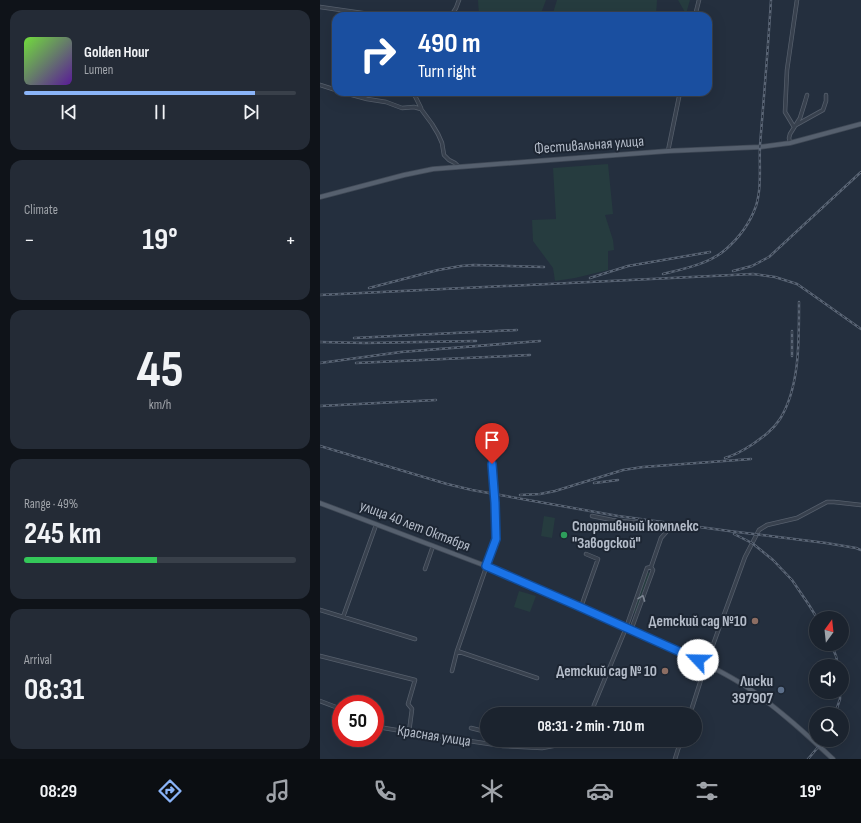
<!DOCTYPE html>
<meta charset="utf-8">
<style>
:root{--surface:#1b232e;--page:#242b36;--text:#f1f3f6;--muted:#a0a4aa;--line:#39404a;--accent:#8ab4f8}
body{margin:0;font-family:"Sofia Sans Condensed",sans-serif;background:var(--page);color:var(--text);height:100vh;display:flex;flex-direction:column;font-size:15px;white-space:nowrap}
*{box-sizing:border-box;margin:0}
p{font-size:13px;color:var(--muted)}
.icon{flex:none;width:22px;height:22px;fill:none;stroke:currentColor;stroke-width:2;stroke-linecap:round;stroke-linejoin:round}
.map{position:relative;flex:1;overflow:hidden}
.sheet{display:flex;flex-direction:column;gap:10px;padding:10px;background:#0f1319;width:320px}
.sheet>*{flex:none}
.top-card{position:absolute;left:12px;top:12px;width:380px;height:84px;border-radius:12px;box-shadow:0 4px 16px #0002,0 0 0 1px var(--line);background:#1a4fa0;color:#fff;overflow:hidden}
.needle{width:26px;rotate:15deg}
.fabs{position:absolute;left:489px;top:611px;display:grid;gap:8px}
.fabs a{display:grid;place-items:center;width:40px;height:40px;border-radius:50%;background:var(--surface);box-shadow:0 4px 16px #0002,0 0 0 1px var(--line);font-size:20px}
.speed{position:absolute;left:12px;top:695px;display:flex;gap:8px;font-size:20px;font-weight:700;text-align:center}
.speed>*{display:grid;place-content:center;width:52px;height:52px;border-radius:50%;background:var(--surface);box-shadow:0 4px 16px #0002,0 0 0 1px var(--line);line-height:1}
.speed .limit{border:6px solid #d22;background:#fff;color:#111}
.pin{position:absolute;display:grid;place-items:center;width:34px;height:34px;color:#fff;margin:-41px -17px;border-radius:50% 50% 50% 0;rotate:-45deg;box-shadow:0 0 4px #0007}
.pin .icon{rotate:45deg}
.me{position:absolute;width:44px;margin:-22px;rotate:294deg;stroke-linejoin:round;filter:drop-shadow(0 0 3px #0008)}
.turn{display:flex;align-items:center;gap:14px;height:84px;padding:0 20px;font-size:18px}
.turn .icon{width:52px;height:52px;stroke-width:2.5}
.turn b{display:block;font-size:28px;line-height:34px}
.big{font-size:30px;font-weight:700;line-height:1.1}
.sheet .widget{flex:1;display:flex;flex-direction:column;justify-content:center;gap:6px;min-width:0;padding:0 14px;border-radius:12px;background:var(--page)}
.sheet .dial{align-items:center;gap:0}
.dial b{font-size:52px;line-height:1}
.song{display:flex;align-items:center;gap:12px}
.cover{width:48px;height:48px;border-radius:6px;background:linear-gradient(135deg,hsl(100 70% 55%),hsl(270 70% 35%))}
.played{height:4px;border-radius:2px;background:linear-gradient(90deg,var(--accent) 85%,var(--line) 85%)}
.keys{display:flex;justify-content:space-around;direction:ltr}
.heat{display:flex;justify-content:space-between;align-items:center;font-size:22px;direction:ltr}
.charge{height:6px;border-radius:3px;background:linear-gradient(90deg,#34c759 49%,var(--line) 0)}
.trip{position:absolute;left:160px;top:707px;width:222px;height:40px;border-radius:20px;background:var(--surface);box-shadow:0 4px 16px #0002,0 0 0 1px var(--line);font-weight:700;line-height:40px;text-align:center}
.dock{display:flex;height:64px;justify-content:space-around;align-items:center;background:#0b0e12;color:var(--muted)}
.dock .icon{width:28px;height:28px}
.dock .current{color:var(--accent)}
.dock b{font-size:18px;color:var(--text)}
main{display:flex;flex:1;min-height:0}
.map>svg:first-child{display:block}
.green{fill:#263c3f}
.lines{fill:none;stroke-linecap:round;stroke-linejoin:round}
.minor-casing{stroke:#565f6c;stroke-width:4.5}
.major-casing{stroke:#414a57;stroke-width:5.5}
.minor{stroke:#38414e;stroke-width:3}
.major{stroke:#56606e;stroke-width:4}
.rail-casing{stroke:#5a6575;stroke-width:2.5}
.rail{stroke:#1d2633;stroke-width:1;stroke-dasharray:3;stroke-linecap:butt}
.oneway{stroke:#7c8592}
.route-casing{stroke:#114b97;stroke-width:10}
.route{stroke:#1a73e8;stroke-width:7}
.leisure-dot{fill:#2e9e5b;stroke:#1d2633;stroke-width:1.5}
.education-dot{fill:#8d6e63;stroke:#1d2633;stroke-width:1.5}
.service-dot{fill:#5c6f8a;stroke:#1d2633;stroke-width:1.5}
.labels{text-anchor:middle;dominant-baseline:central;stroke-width:4;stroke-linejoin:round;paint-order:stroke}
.street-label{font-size:15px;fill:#b4bcc9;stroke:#1d2633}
.poi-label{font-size:15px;font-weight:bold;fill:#b4bcc9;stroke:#1d2633;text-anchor:end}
</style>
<main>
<section class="sheet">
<div class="widget">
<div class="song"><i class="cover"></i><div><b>Golden Hour</b><p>Lumen</p></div></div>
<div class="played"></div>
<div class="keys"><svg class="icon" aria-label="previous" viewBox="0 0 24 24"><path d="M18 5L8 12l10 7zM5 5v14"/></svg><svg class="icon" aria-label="pause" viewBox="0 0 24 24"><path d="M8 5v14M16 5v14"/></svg><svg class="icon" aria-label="next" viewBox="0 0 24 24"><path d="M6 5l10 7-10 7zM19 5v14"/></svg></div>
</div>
<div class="widget"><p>Climate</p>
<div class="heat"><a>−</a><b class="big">19°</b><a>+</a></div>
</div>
<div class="widget dial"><b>45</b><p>km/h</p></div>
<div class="widget"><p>Range · 49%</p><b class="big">245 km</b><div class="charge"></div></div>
<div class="widget"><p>Arrival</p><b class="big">08:31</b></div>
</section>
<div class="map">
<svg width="541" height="759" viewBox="0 0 541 759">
<rect width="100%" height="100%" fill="#242f3e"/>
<path class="green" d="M158,0H226L220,16H159Z
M237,0H337L336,16H232Z
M358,0H370L366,14Z
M288,164L293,214L285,215L293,240L294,250L288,251V270L255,278L235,281L233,268L213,241L212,220L236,219L233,168Z
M224,516L235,518L232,538L221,536Z
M327,572L330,573L315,613L312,612Z
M199,591L216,596L210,612L194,607Z"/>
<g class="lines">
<defs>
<path id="minor" d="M0,7L63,16
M131,16L136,8L139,0
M375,16L379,0
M0,85L16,90
M21,92L47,99L66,102L82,108L94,107L101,109L112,124L118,134L122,143L124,155L129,160L135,163L138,166
M93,92L101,108
M476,125L503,110L506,101V95
M474,127L465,112L467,70L477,0
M470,143L469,138L470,134L480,118L485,102L487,95
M348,151L360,92
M272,516L292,520L349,526L348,530L341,538L331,567L333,570L311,630
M105,569L113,546
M261,607L278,559L266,554
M0,610L95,639
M23,617L56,525
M137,651L217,678
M0,656L95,680L88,704L92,709L89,732
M132,671L137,651L176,539L175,503L172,464
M0,701L21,709
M272,714L274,705L306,628L327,568L331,567
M370,714L386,664L425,557L439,530L447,525L477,518L507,502H514L541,505
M55,724L64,728L76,730L183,746L222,748L238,745L244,740
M151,728L167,732
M197,740L219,747
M355,759L361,740"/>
<path id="major" d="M0,197L84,175L113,169L348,151L440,147L470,143L541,124
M0,503L166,566L386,664C401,672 417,680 431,690C460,710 487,735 513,759"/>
</defs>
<use href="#minor" class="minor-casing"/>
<use href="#major" class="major-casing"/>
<use href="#minor" class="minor"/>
<use href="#major" class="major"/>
<defs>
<path id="rail" d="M413,271L432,266L449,257L541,172
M343,274C363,269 389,264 405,250C419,238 430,223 436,206C442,187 439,165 440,145C444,97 448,48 451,0
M270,278L308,266L390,252
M49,288L118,270L141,266L154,265L224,267
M0,295L433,274L455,277L477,284L490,293L541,329
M472,331V356
M34,338L197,330
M0,342L45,343L156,341
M0,363L81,352L220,341
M36,363L210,355
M0,406L116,400
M0,446L127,484L152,490L298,516L409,531L506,543L536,548L541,550
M405,458C415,455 424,450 433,444C443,437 453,430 460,419C480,387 479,339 479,302
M274,483L298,480
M200,495L220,494L235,491L303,470L323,467L431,459
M414,534L432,543L453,560L472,580L489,605L497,618
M511,644L516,656L518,666
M515,714L520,699V692
M488,759L499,746L501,740"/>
</defs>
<use href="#rail" class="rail-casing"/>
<use href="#rail" class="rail"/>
</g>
<defs><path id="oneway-chevron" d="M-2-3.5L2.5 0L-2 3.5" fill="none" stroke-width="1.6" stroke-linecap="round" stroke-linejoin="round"/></defs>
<use class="oneway" href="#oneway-chevron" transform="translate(322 598) rotate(-70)"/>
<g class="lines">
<defs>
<path id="route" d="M172,464L175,503L176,539L166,566L260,607L378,660"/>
</defs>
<use href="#route" class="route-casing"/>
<use href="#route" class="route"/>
</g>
<circle class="leisure-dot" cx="244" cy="535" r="4"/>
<g class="education-dot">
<circle cx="435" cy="621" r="4"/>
<circle cx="345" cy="671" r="4"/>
</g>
<circle class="service-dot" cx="461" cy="690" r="4"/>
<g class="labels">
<g class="street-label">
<text transform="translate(269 145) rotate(-4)">Фестивальная улица</text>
<text transform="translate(95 526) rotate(21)">улица 40 лет Октября</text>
<text transform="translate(114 736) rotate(9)">Красная улица</text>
</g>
<g class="poi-label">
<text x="252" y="526" text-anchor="start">Спортивный комплекс<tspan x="252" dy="17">"Заводской"</tspan></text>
<text x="427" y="621">Детский сад №10</text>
<text x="337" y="671">Детский сад № 10</text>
<text x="453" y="681">Лиски<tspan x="453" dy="17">397907</tspan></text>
</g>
</g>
</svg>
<div class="fabs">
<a><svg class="needle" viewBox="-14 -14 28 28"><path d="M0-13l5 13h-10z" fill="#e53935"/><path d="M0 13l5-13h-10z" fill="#a0a4aa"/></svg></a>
<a><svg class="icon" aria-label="sound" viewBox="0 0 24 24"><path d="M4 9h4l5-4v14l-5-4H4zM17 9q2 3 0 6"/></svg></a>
<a><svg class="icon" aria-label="search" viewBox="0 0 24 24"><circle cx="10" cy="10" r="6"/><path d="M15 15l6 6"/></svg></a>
</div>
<div class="speed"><div class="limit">50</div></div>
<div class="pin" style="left:172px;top:464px;background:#d93025"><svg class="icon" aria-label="arrive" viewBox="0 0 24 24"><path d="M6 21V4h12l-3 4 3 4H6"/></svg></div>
<svg class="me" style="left:378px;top:660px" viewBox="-20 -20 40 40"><circle r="19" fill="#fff"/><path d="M0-13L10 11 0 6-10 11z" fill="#1a73e8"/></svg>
<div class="trip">08:31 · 2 min · 710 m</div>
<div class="top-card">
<div class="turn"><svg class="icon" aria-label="right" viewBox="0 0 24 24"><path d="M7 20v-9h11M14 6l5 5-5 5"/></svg><div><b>490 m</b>Turn right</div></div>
</div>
</div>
</main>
<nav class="dock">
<b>08:29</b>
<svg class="icon current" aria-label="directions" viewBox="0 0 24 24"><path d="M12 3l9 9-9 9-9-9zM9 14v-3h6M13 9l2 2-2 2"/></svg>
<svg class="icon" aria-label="music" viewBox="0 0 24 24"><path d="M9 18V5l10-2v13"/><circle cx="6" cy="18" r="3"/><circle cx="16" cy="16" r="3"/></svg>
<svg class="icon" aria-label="phone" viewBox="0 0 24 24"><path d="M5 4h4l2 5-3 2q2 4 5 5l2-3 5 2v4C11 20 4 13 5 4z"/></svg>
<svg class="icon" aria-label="climate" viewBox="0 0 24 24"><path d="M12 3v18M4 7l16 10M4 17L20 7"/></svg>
<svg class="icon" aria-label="car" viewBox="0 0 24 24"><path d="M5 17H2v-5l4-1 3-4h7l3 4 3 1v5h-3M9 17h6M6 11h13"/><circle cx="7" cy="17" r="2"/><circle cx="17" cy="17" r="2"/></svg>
<svg class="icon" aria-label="filters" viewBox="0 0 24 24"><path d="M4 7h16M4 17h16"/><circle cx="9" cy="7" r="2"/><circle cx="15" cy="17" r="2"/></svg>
<b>19°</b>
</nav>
